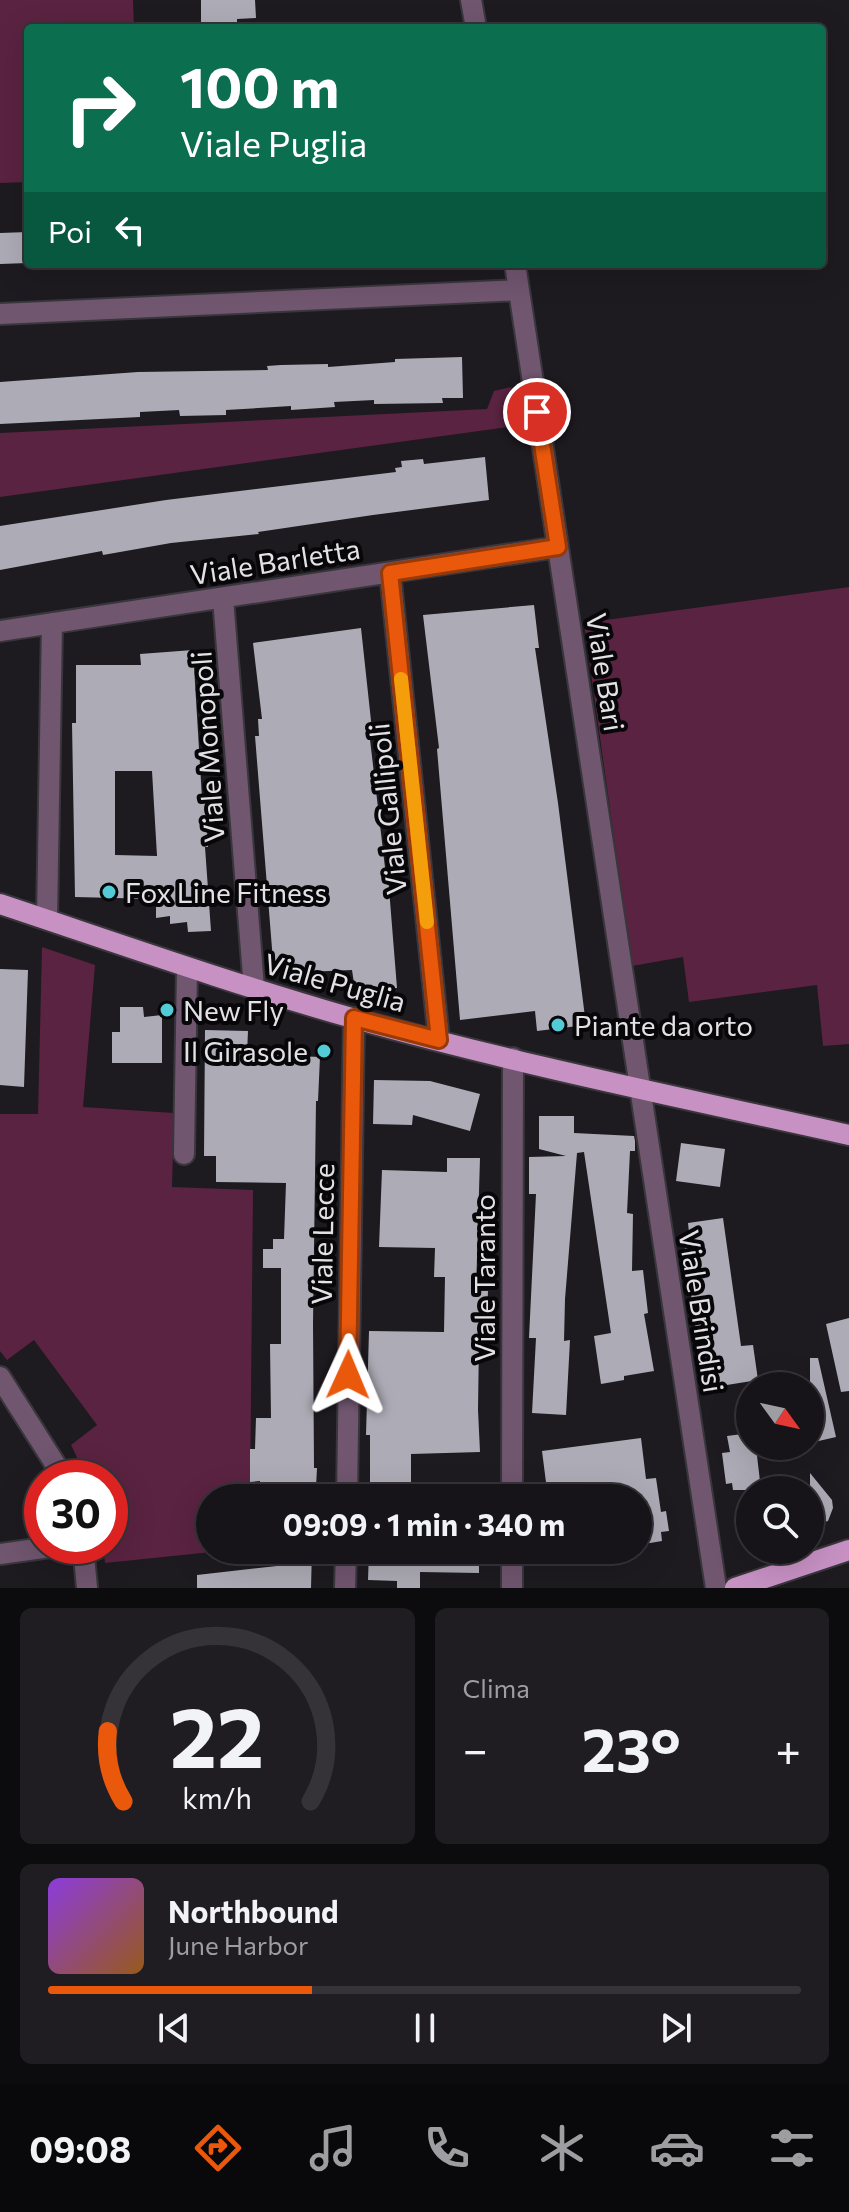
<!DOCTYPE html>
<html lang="it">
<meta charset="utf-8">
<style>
:root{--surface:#161418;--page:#1f1d21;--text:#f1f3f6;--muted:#9e9ea2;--line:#353337;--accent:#ea580c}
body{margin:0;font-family:Commissioner,sans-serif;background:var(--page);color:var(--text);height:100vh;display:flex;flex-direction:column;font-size:30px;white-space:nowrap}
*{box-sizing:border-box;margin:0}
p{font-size:26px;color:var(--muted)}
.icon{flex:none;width:44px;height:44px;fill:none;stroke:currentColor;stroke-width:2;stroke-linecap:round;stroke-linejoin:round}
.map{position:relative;height:1588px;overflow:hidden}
.drawer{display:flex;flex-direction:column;gap:20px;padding:20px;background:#0c0b0d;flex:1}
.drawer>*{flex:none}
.banner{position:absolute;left:24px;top:24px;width:802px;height:244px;border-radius:8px;box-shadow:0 8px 32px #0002,0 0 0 2px var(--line);background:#0b6e4f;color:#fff;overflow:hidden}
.needle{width:52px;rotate:123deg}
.tools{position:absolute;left:736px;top:1372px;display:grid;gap:16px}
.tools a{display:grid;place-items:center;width:88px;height:88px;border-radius:50%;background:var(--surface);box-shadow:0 8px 32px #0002,0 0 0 2px var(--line);font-size:40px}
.speed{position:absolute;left:24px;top:1460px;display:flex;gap:16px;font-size:40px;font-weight:700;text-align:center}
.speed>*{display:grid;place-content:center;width:104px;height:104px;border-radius:50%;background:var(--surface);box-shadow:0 8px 32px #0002,0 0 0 2px var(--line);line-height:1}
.speed .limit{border:12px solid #d22;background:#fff;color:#111}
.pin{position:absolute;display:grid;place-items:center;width:68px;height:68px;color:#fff;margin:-34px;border:4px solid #fff;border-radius:50%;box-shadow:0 2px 8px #0007}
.me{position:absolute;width:88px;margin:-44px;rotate:1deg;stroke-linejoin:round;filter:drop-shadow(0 0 6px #0008)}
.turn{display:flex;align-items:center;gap:28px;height:168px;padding:0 24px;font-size:36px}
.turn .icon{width:104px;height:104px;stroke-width:2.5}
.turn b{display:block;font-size:56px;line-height:68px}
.then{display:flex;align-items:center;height:76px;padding:0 24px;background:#0003;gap:16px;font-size:30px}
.big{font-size:60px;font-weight:700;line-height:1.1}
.drawer .widget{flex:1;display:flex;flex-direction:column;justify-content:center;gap:12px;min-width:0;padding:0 28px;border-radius:12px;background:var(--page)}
.drawer .dial{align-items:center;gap:0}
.dial svg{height:208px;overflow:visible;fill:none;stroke:var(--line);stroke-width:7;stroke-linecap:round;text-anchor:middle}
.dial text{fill:var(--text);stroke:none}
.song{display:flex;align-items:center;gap:24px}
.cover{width:96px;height:96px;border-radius:12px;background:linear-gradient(135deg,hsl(270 70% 55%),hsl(30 70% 35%))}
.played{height:8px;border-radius:4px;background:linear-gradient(90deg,var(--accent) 35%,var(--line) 35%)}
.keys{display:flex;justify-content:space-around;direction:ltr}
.heat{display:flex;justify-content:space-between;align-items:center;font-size:44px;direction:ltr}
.drawer .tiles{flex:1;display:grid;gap:20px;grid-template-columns:1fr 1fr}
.widget:last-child{grid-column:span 2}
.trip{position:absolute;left:196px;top:1484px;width:456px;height:80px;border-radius:40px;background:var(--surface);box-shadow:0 8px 32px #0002,0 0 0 2px var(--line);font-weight:700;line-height:80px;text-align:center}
.dock{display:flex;height:128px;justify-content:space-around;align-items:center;background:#09080a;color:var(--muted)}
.dock .icon{width:56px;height:56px}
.dock .on{color:var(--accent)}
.dock b{font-size:36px;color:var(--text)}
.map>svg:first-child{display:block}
.green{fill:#5a2341}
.building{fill:#adacb6;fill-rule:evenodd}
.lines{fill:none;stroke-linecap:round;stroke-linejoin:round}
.minor-casing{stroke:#39363c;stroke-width:24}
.major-casing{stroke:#39363c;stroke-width:24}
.minor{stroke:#70566f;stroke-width:20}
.major{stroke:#c791c4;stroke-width:20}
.route-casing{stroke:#983908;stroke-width:20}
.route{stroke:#ea580c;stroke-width:14}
.slow{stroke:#f59e0b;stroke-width:14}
.poi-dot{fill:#52cbd7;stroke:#070608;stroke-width:3}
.labels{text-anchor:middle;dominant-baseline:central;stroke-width:8;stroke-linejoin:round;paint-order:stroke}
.street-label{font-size:28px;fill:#e3e1e5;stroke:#070608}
.poi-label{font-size:28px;fill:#e3e1e5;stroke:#070608;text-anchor:start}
</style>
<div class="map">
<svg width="849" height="1588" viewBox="0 0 849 1588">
<rect width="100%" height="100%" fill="#1d1a20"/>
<path class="green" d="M0,0H133L134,28H28V182L0,183Z
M511,387L523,425L0,497V433L487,409L494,391Z
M849,587V1044L823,1046L817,985L689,1002L683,957L632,966L584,623Z
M42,947L95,965L83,1107L174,1113L172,1187L253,1190L250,1498H210V1550H231L105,1563L103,1546H110V1478H87L71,1445L97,1425L34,1340L7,1360L0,1351V1114H38Z"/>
<path class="building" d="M201,0H255L256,18L237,19V28H201Z
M28,232V263L0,264V233Z
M462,357L463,398H442L443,403L374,404V400L334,402L335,407L291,410V406L226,410V415L180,416L179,410L140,412V417L0,424V382L138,372L268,370L267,366L281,365L328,364V367L395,362V359Z
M485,457L489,500L373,515L258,532L259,534L171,543L103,555L102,551L0,570V526L166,500L396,472L395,468L402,467L401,461L423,459L424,464Z
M534,605L539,648H535L558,803L586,1025L537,1031L535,1011L460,1020L437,749L439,748L423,615Z
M361,628L372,730L369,731L386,876H388L397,988L377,989L354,983L352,970L306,972L273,961L255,736H259L258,719H262L253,643Z
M193,650L202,798H205L208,847H205L211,931L188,932L187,922L170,924V916L156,918V899L75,897L72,723H76V665H141L140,654ZM115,771H152L157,856L115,855Z
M0,969L28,970L24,1087L0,1085Z
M120,1007H143L144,1017L162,1015V1063H112V1032H120Z
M205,1030L248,1031L247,1054L320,1057L318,1101H316L313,1324L314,1468H317L316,1487H312V1498H259L260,1481L250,1482V1449H255L256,1418H271L270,1344H281V1268H263V1249H273V1239H284L286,1183L216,1182V1156H204Z
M374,1080L430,1081L480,1094L470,1131L413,1115L412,1125L373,1124Z
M539,1116H574V1133L634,1136L635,1141V1151H630L627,1213L633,1214L632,1271L643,1270L648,1313L644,1314L654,1371L624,1376V1380L601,1384L594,1336L611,1333L584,1152L577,1153L565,1299L564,1341L570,1340L566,1415L532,1413L536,1338H529L536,1194H529V1157L566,1156L539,1149Z
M681,1143L725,1149L720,1187L676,1181Z
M447,1158H480L476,1291H488L486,1340H479L478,1410L480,1452L411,1454V1498H370V1435H366L369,1331L444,1332L445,1277H434L435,1248L379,1247L382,1170L447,1172Z
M723,1218L741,1346L753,1345L758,1380L702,1389L696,1353H699L684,1243L690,1242L688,1223Z
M849,1318V1391L841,1392L826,1324Z
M810,1358H818L836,1437L810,1443Z
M750,1433V1447H756L761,1490H733L732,1483L726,1484L722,1453L730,1452L727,1436Z
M641,1438L646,1479L656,1478L661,1512L666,1511L669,1531L661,1532L662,1541L638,1545V1498H548L542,1451Z
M810,1473L832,1500L833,1508L828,1521L810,1526Z
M277,1550H312L311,1588H197V1575L277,1566Z
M369,1550H479V1573L420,1572V1588H397V1581L368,1580Z"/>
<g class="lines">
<defs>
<path id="minor" d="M471,0L476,28
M515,264L716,1588
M0,314L519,290
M390,573L439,1040
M223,598L254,988
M0,631L558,547
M47,919L52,623
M184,1154L187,968
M0,1377L64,1478
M347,1498L354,1018
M512,1498L513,1058
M83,1546L87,1588
M0,1554L57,1546
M345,1588L346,1550
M512,1588V1550"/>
<path id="major" d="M0,904C117,943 233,984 352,1018C516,1064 683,1098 849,1135
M735,1588L849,1550"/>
</defs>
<use href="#minor" class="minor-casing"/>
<use href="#major" class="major-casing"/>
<use href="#minor" class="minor"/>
<use href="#major" class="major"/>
</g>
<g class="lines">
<defs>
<path id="route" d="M348,1375L354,1018L439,1040L390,573L558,547L537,412"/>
</defs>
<use href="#route" class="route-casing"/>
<use href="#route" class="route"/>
<path class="slow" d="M401,679L427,922"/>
</g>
<g class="poi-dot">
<circle cx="109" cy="892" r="8"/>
<circle cx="167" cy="1010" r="8"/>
<circle cx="558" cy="1025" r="8"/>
<circle cx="324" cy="1051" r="8"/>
</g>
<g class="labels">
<g class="street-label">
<text transform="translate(275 561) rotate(-9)">Viale Barletta</text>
<text transform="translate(606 672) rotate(81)">Viale Bari</text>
<text transform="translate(207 747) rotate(-94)">Viale Monopoli</text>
<text transform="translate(387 809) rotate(-96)">Viale Gallipoli</text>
<text transform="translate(335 982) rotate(16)">Viale Puglia</text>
<text transform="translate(322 1234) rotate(-89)">Viale Lecce</text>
<text transform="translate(484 1278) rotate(-90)">Viale Taranto</text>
<text transform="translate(702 1311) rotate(81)">Viale Brindisi</text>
</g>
<g class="poi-label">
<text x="125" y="892">Fox Line Fitness</text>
<text x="183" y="1010">New Fly</text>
<text x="574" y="1025">Piante da orto</text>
<text x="308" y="1051" text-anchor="end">Il Girasole</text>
</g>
</g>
</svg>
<div class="tools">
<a><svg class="needle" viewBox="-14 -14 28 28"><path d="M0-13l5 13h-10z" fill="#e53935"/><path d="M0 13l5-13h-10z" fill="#9e9ea2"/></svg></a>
<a><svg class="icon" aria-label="search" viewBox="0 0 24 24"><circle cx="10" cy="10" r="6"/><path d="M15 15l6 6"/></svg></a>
</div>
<div class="speed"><div class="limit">30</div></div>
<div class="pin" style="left:537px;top:412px;background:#d93025"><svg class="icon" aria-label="arrive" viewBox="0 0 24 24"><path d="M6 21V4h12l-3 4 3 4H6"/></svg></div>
<svg class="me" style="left:348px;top:1375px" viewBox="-20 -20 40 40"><path d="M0-17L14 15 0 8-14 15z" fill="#ea580c" stroke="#fff" stroke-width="4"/></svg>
<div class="trip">09:09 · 1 min · 340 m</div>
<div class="banner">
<div class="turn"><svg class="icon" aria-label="right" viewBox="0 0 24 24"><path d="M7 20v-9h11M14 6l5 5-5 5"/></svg><div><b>100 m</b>Viale Puglia</div></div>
<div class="then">Poi<svg class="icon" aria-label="left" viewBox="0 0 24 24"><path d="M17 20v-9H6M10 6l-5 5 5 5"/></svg></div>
</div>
</div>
<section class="drawer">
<div class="tiles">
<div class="widget dial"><svg viewBox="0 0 100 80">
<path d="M14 69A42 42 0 1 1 86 69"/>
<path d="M14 69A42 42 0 0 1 8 42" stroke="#ea580c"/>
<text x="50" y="56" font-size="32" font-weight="700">22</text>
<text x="50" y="72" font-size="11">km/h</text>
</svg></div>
<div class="widget"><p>Clima</p>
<div class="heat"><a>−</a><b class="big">23°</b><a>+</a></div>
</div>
<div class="widget">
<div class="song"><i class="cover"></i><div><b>Northbound</b><p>June Harbor</p></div></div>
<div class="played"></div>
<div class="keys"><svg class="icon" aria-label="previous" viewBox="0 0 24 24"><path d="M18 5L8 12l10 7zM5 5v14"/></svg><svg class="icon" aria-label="pause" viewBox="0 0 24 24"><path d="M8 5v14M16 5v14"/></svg><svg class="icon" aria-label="next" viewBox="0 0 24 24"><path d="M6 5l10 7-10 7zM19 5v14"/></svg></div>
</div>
</div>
</section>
<nav class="dock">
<b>09:08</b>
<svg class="icon on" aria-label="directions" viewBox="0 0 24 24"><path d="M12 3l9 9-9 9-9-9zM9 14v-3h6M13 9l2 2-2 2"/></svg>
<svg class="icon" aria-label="music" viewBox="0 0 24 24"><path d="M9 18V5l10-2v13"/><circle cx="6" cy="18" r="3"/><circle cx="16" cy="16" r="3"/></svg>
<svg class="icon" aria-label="phone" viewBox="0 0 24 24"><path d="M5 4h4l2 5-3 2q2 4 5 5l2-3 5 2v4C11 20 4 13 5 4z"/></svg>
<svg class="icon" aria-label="climate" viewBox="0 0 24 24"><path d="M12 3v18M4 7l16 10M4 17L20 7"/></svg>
<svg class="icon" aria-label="car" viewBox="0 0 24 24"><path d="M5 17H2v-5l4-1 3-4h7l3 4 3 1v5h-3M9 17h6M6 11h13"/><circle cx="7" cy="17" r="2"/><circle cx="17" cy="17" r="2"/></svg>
<svg class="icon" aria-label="filters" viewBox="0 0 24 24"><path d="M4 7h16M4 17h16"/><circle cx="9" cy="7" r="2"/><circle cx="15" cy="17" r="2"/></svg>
</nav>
